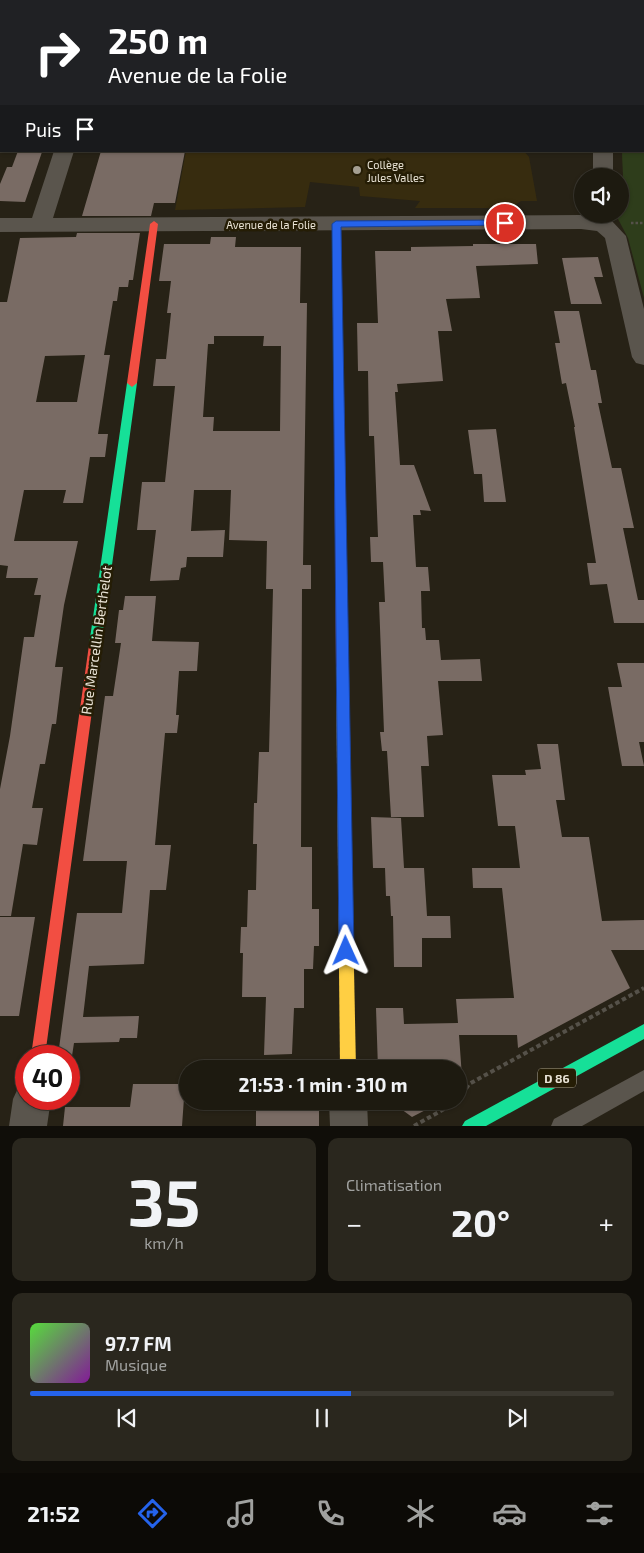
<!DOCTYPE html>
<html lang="fr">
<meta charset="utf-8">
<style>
:root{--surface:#1d1a10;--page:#2a271e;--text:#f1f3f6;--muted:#a0a19f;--line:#3b3830;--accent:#2563eb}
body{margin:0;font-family:"Exo 2",sans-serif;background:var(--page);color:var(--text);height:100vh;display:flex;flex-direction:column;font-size:19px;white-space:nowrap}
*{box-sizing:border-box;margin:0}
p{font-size:16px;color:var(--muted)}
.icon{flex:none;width:28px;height:28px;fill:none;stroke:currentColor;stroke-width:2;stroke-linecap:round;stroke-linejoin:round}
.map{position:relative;height:1126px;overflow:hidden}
.drawer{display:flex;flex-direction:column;gap:12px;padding:12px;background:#100e09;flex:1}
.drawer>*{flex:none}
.hud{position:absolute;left:0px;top:0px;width:645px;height:152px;box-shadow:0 1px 4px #0004,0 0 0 1px var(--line);background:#202124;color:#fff;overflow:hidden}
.controls{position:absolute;left:574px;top:168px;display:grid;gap:10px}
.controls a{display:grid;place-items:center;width:55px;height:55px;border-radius:50%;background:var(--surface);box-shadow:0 1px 4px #0004,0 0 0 1px var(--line);font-size:25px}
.speed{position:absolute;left:15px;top:1045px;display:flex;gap:10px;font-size:25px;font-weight:700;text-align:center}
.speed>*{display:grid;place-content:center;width:65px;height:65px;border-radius:50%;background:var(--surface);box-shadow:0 1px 4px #0004,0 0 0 1px var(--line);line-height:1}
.speed .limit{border:8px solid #d22;background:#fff;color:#111}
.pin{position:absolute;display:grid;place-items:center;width:42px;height:42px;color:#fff;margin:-21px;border:2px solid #fff;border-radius:50%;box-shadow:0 1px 5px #0007}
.me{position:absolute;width:55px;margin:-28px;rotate:359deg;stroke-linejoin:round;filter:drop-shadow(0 0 4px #0008)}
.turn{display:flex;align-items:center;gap:18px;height:105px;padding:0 25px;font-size:22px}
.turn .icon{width:65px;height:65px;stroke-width:2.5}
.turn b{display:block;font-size:35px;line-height:42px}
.then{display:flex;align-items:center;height:48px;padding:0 25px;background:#0003;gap:10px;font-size:19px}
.big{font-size:38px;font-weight:700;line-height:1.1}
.drawer .tile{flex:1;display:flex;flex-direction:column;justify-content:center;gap:8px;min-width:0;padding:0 18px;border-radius:10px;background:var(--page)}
.drawer .dial{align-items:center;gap:0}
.dial b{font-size:65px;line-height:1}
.song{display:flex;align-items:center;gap:15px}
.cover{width:60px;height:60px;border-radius:8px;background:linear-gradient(135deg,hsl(110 70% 55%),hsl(290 70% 35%))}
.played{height:5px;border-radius:2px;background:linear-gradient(90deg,var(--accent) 55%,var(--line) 55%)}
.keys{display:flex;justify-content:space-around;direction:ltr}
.heat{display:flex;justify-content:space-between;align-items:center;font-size:28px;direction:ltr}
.drawer .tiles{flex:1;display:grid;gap:12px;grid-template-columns:1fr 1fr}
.tile:last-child{grid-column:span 2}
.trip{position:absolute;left:179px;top:1060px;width:288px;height:50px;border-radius:25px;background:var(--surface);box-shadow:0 1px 4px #0004,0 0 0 1px var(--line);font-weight:700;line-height:50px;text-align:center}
.tabs{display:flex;height:80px;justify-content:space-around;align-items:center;background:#0c0a06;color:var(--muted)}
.tabs .icon{width:35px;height:35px}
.tabs .selected{color:var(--accent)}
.tabs b{font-size:22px;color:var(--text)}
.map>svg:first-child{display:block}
.built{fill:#372c0f}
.green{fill:#2e3d1b}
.building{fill:#796b64;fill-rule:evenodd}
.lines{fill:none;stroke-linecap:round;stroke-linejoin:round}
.path-far1{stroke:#555149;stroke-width:2.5;stroke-dasharray:2.5 2;stroke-linecap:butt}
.path{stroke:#555149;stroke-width:4;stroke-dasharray:4.5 3;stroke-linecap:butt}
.lane{fill:#5a554d;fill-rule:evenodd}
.street{fill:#5a554d;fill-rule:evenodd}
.fast{fill:#16e098;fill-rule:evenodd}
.slow{fill:#ffcf43;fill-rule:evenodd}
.jam{fill:#f24e42;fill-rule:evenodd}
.route{fill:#2563eb;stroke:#184099}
.poi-dot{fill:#a59f92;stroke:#251d05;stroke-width:2}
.labels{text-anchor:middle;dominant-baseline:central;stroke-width:5;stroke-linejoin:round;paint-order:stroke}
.far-poi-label{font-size:11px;fill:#e9e3d5;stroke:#251d05;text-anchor:start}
.far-street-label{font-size:11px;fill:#e9e3d5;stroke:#251d05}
.shield{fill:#251d05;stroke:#aea897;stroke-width:1}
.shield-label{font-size:12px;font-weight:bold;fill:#e9e3d5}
.street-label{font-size:14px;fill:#e9e3d5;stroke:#251d05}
</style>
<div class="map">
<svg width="644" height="1126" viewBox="0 0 644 1126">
<rect width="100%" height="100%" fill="#272216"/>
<path class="built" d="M186,151H524L529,157L537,201H521L511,208H415L420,201L360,196L359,187L310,182L305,207L175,210Z"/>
<path class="green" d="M619,0H644V298L628,238L617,217C627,201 622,171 622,151H644V1Z"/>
<path class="building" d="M18,151L42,152L25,202L0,201V184L7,167H12Z
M101,151H185L175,203H154L151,216H82Z
M77,233H140L133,280H129L128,287H119L117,301H113L104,355H110L98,434H108L105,457H90L83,503H63L66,490H24L14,541H78L64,605L55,667H63L56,724H52L45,764H40L32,808H43L37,845L23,844L11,916H0V789L10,736L24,637H34L41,595H34L38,578H6L8,566L0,565V302H7L20,238L76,237ZM85,355L77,402H36L45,356Z
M211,237H236L235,247H301L300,303H307L303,565H311V589H302L301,847H312V909H319V946H314L313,969H304V1008H294L292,1054L264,1055L266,997H242L243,953H240L241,927H247L248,890H256L257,844H253L254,803H257L259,752H269L273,589H266L267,541L229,540L231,490H194L191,531L225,530L223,557H187L186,567L181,568L179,580L150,581L156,530H137L142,482H165L175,386H153L156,359H166L171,313H167L171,281H159L164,244H210ZM214,336H264L263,346H281L280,431H213L214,417H203L208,344H214Z
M473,244H536L538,264L476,266L480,298L446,299L452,331H438L443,381L397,384L398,392H395L400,465H414L431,511L420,510L421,515H413L416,567H428L430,591H421L422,628H425L426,640H439L441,660L480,659L482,681H438L443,735L427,736L429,766H421L424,817H391L387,751H382L380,732H384L379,602H385L383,562H371L370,537H378L374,436H369L368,371H358L357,323H378L375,251H411V247L473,246Z
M598,257L603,277H594L602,304H571L562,258Z
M554,311H579L591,370H596L602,403H598L612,468H621L634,528H623L638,600H644V623H614L607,584L590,585L587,563H596L574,427H575L566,383L562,384L555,343H560Z
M496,429L506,502H484L482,474H474L468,430Z
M125,596H156L152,641L199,642L197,671H179L176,715H179L177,733H165L155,845H171L166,890H150L144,964L89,966L83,1017L139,1016L137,1038H120L119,1042L74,1043L72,1056H58L77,913H122L127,861H83L105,696H113L121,643H115L119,610H123Z
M617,663H644V742H639L644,766H622L608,687H622Z
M537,744H558L565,800H556L562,837H589L602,921L644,920V950H611L630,988L518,1048L517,1035H459L463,1091L458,1094V1069H378L376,1008H403L404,1024L458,1023L456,999L514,998L502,888H473L472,868H520L515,826H498L492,775H526L525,770L541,769Z
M371,817L401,818L404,868H424L427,916H450L451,938H422V967H394L393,916H391L390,896H386L385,868H373Z
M0,917H35L19,1016H0Z
M319,1063V1069H276V1064Z
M133,1084H185L182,1126H63L65,1107H130Z
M275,1101H319V1126H256V1105L275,1104Z
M390,1101H443L412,1117Z"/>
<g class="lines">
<path class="path-far1" d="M631,223H644"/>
<path class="path" d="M462,1095L469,1084L644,988
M414,1126L444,1109"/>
<path class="lane" d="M644,1070V1091L582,1126H551L554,1119Z"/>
<path class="street" d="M105,0H123V1H106Z
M568,0H587L588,1H569Z
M54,151H74L53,218L581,215L611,220L626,236L644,309V365L636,363L632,357L605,238L597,231L581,229L0,232V218H32Z
M593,151H613V176H593Z
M26,1083V1099H51L47,1126H9L13,1099L19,1086Z
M329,1101H367L368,1126H330Z"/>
<path class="fast" d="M336,221L340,224L344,413L339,417L334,413L332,224Z
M132,379L137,383L101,645L99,649L95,650L91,649L89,645L127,383Z
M644,1024V1039L486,1126H462L465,1121Z"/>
<path class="slow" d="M342,661L346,662L348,666L356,1069H340L336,666L338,662Z"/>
<path class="jam" d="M154,221L158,224L137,383L132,387L127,383L150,224Z
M339,409L344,413L348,666L346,670L342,671L338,670L336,666L334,413Z
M95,640L99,641L101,645L45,1056H31L89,645L91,641Z"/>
</g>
<path class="route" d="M505,220L509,223L508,225L341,227L354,951L352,956L346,958L341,956L339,951L332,224L336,221Z"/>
<circle class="poi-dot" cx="357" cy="170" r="5"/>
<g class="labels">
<g class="far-poi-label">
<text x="367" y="164">Collège<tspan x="367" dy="13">Jules Valles</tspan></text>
</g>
<g class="far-street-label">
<text x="271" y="224">Avenue de la Folie</text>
</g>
<rect class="shield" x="538" y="1068.5" width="38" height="19" rx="4"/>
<g class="shield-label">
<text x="557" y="1078">D 86</text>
</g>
<g class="street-label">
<text transform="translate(96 640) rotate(-82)">Rue Marcellin Berthelot</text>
</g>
</g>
</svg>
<div class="controls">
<a><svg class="icon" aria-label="sound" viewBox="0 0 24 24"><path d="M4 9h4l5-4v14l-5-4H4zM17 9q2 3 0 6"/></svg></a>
</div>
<div class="speed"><div class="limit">40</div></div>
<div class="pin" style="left:505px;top:223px;background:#d93025"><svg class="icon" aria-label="arrive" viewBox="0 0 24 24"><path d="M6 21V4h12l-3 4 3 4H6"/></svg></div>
<svg class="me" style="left:346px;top:951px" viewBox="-20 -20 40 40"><path d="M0-17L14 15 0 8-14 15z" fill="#2563eb" stroke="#fff" stroke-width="4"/></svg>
<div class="trip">21:53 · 1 min · 310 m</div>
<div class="hud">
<div class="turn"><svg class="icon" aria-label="right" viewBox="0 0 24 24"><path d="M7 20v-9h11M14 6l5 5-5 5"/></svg><div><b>250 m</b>Avenue de la Folie</div></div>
<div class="then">Puis<svg class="icon" aria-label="arrive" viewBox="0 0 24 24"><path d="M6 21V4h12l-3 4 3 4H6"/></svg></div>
</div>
</div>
<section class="drawer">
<div class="tiles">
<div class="tile dial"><b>35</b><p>km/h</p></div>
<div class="tile"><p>Climatisation</p>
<div class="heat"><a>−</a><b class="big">20°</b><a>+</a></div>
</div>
<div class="tile">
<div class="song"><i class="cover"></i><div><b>97.7 FM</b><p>Musique</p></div></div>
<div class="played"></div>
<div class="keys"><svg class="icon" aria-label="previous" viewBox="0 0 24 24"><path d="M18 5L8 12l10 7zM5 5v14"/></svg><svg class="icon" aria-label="pause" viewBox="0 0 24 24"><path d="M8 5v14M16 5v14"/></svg><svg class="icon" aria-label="next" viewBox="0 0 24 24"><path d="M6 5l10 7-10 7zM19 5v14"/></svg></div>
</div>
</div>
</section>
<nav class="tabs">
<b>21:52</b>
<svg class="icon selected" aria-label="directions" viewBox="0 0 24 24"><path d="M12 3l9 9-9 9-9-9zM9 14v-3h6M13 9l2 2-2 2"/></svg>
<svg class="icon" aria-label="music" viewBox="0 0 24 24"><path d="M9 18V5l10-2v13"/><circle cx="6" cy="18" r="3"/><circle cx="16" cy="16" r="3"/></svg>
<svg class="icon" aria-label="phone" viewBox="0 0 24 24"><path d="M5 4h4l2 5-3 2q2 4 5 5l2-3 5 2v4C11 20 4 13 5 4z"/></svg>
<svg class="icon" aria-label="climate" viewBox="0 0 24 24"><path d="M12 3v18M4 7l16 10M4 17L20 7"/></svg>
<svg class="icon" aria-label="car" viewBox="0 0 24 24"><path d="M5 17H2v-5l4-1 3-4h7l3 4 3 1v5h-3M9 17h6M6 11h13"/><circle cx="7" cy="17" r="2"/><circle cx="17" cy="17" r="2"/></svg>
<svg class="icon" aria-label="filters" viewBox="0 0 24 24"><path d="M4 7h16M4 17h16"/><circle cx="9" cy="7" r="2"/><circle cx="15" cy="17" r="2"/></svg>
</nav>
